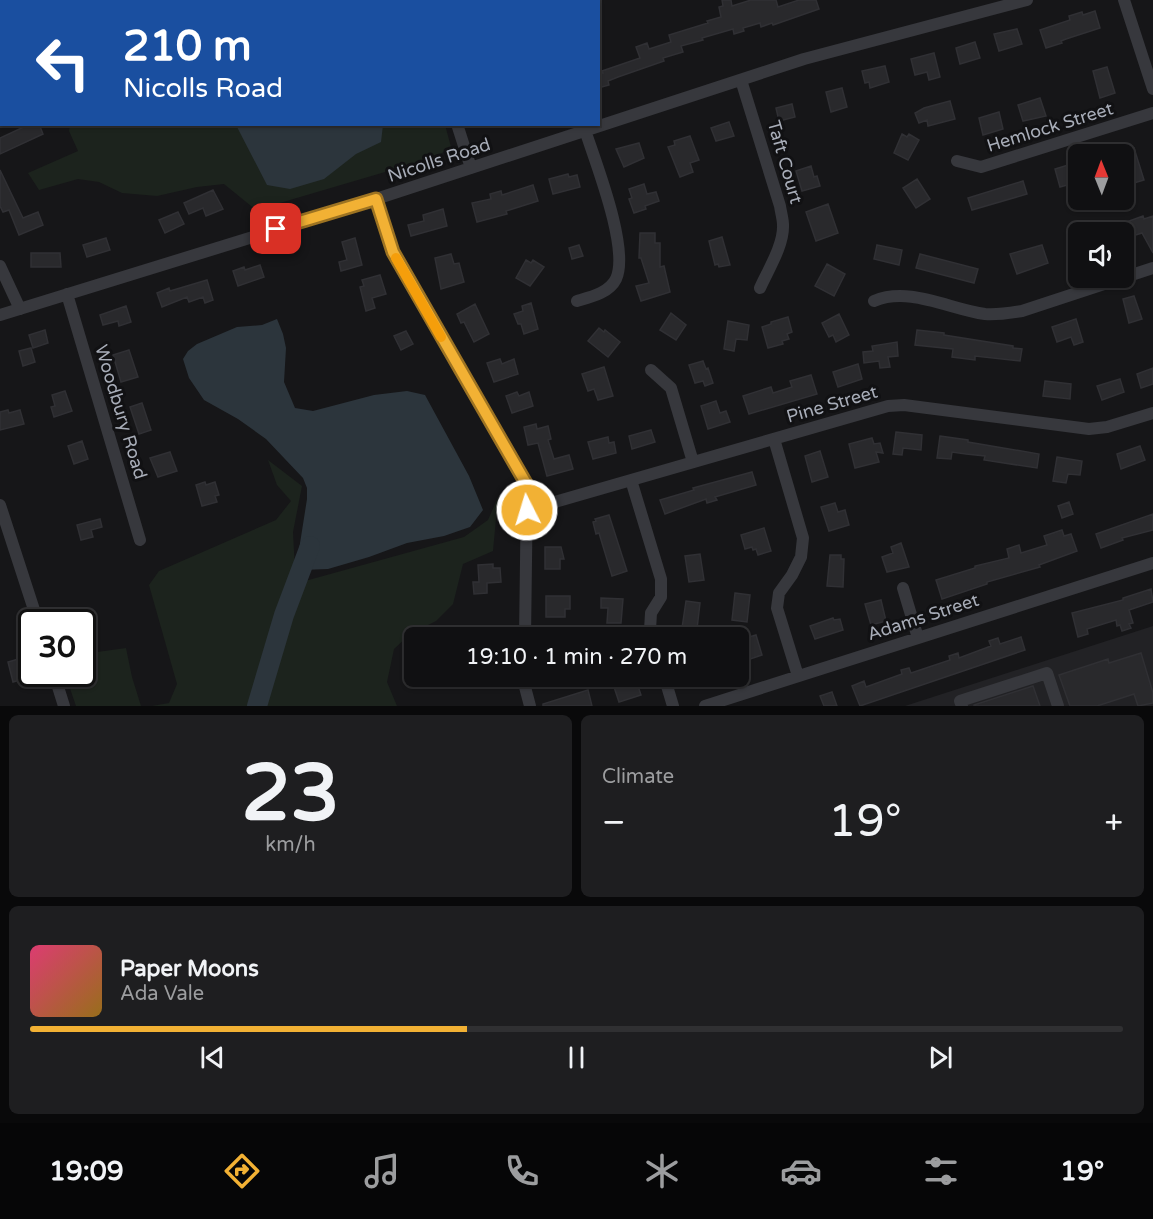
<!DOCTYPE html>
<meta charset="utf-8">
<style>
:root{--surface:#101012;--page:#1e1e20;--text:#f1f3f6;--muted:#9c9d9f;--line:#303032;--accent:#f2b134}
body{margin:0;font-family:"Varela Round",sans-serif;background:var(--page);color:var(--text);height:100vh;display:flex;flex-direction:column;font-size:22px;white-space:nowrap}
*{box-sizing:border-box;margin:0}
p{font-size:20px;color:var(--muted)}
.icon{flex:none;width:33px;height:33px;fill:none;stroke:currentColor;stroke-width:2;stroke-linecap:round;stroke-linejoin:round}
.map{position:relative;height:706px;overflow:hidden}
.sheet{display:flex;flex-direction:column;gap:9px;padding:9px;background:#09090a;flex:1}
.sheet>*{flex:none}
.top-card{position:absolute;left:0px;top:0px;width:600px;height:126px;box-shadow:0 2px 4px #0004,0 0 0 2px var(--line);background:#1a4fa0;color:#fff;overflow:hidden}
.needle{width:39px;rotate:359deg}
.controls{position:absolute;left:1068px;top:144px;display:grid;gap:12px}
.controls a{display:grid;place-items:center;width:66px;height:66px;border-radius:9px;background:var(--surface);box-shadow:0 2px 4px #0004,0 0 0 2px var(--line);font-size:30px}
.speed{position:absolute;left:18px;top:609px;display:flex;gap:12px;font-size:30px;font-weight:700;text-align:center}
.speed>*{display:grid;place-content:center;width:78px;height:78px;border-radius:50%;background:var(--surface);box-shadow:0 2px 4px #0004,0 0 0 2px var(--line);line-height:1}
.speed .limit{border:3px solid #111;border-radius:9px;background:#fff;color:#111}
.pin{position:absolute;display:grid;place-items:center;width:51px;height:51px;color:#fff;margin:-26px;border-radius:12px;box-shadow:0 3px 9px #0006}
.me{position:absolute;width:66px;margin:-33px;rotate:355deg;stroke-linejoin:round;filter:drop-shadow(0 0 4px #0008)}
.turn{display:flex;align-items:center;gap:21px;height:126px;padding:0 24px;font-size:27px}
.turn .icon{width:78px;height:78px;stroke-width:2.5}
.turn b{display:block;font-size:42px;line-height:51px}
.big{font-size:45px;font-weight:600;line-height:1.1}
.sheet .card{flex:1;display:flex;flex-direction:column;justify-content:center;gap:9px;min-width:0;padding:0 21px;border-radius:9px;background:var(--page)}
.sheet .dial{align-items:center;gap:0}
.dial b{font-size:78px;line-height:1}
.song{display:flex;align-items:center;gap:18px}
.cover{width:72px;height:72px;border-radius:9px;background:linear-gradient(135deg,hsl(340 70% 55%),hsl(40 70% 35%))}
.played{height:6px;border-radius:3px;background:linear-gradient(90deg,var(--accent) 40%,var(--line) 40%)}
.keys{display:flex;justify-content:space-around;direction:ltr}
.heat{display:flex;justify-content:space-between;align-items:center;font-size:33px;direction:ltr}
.sheet .tiles{flex:1;display:grid;gap:9px;grid-template-columns:1fr 1fr}
.card:last-child{grid-column:span 2}
.trip{position:absolute;left:404px;top:627px;width:345px;height:60px;border-radius:9px;background:var(--surface);box-shadow:0 2px 4px #0004,0 0 0 2px var(--line);font-weight:600;line-height:60px;text-align:center}
.dock{display:flex;height:96px;justify-content:space-around;align-items:center;background:#060607;color:var(--muted)}
.dock .icon{width:42px;height:42px}
.dock .on{color:var(--accent)}
.dock b{font-size:27px;color:var(--text)}
.map>svg:first-child{display:block}
.built{fill:#222225}
.green{fill:#1c231d}
.water{fill:#2c353c}
.lines{fill:none;stroke-linecap:round;stroke-linejoin:round}
.stream{stroke:#2c353c;stroke-width:3}
.river{stroke:#2c353c;stroke-width:20}
.building{fill:#29292c;stroke:#303034;stroke-width:1.5}
.minor{stroke:#37383d;stroke-width:12}
.route-casing{stroke:#9d7322;stroke-width:15}
.route{stroke:#f2b134;stroke-width:10}
.slow{stroke:#f59e0b;stroke-width:10}
.labels{text-anchor:middle;dominant-baseline:central;stroke-width:6;stroke-linejoin:round;paint-order:stroke}
.street-label{font-size:18px;fill:#a8adb8;stroke:#111113}
</style>
<div class="map">
<svg width="1153" height="706" viewBox="0 0 1153 706">
<rect width="100%" height="100%" fill="#161618"/>
<path class="built" d="M1153,626V706H905Z"/>
<path class="green" d="M108,0H432L108,2Z
M70,125H445L451,147L436,157L256,210L224,184L197,187L157,196L122,193L99,182L78,179L39,190L28,173L78,151L69,131Z
M268,460L302,486L293,532L295,571L291,581H305L464,537L488,520L498,497L493,551L463,564L453,604L436,621L410,634L394,649L387,682L397,706H152L169,703L177,684L149,585L159,571L276,520L291,501L277,485Z
M126,648L132,677L141,706H76L65,674H82L83,654Z"/>
<path class="water" d="M236,125H383L381,142L356,154L324,179L290,189L267,185Z
M277,319L283,334L286,348L284,382L295,408L313,411L374,395L407,391L425,395L469,476L483,510L470,527L444,536L407,543L369,557L328,569L301,570L298,556L307,499V488L303,478L266,439L238,419L204,400L189,378L183,359L188,351L197,344L237,327L262,325Z"/>
<g class="lines">
<path class="stream" d="M277,2V0"/>
<path class="river" d="M257,706L284,615L310,546"/>
</g>
<path class="building" d="M722,0H731L732,6L751,0H776L778,7L799,0H816L819,9L773,25L772,23L761,27L760,23L743,28L744,31L734,34L733,29L702,38L703,40L681,46L683,52L663,58L664,61L618,77L608,81L609,85L598,88V74L603,73L602,71L640,58L636,47L647,43L649,49L671,42L669,35L708,23L707,21L721,17L719,7L723,6Z
M1095,11L1100,28L1066,39L1061,41L1062,43L1046,48L1040,30L1070,20L1069,16L1082,12L1083,15Z
M1017,29L1022,44L999,51L994,34Z
M975,42L980,58L960,64L956,48Z
M934,53L940,77L929,80L927,72L915,75L911,59Z
M885,66L889,82L870,88L869,82L865,83L862,71Z
M1107,67L1115,93L1100,98L1093,71Z
M842,88L847,107L831,112L826,92Z
M1040,98L1046,116L1023,121L1018,105Z
M950,101L955,119L928,126L927,120L919,123L915,113L924,108Z
M792,104L795,117L779,121L776,108Z
M999,112L1003,129L983,135L979,118Z
M729,122L734,136L716,141L711,128Z
M30,124H39L43,134L0,154V138Z
M902,134L907,137L909,134L919,140L908,160L894,153Z
M690,136L699,160L690,163L693,172L680,177L668,147L675,145L674,141Z
M639,143L644,158L624,167L616,149Z
M1134,148L1144,180L1127,185L1124,173V151Z
M1078,162V182L1060,187L1055,169Z
M811,166L814,177L817,176L820,186L802,191L796,171Z
M0,170L23,218L38,212L43,225L19,235L9,210L3,212L0,206Z
M568,174L569,177L577,175L580,187L553,194L549,179Z
M917,179L930,199L916,208L903,188Z
M1023,181L1027,194L972,210L968,198Z
M644,184L647,194L656,192L659,201L645,206L646,209L634,213L629,199L632,198L629,189Z
M533,185L538,201L506,211L507,214L477,222L472,203L491,199L490,194L501,191L502,195Z
M213,190L223,209L206,216L203,208L189,214L184,203Z
M828,204L838,233L816,241L806,212Z
M443,209L447,226L411,236L408,225L424,221L423,215Z
M178,212L184,224L165,233L159,220Z
M1143,216L1144,219L1153,216V253L1142,233L1126,238L1121,224Z
M640,233H655V243H660V267L664,266L670,292L641,301L636,286L649,283L641,258H639Z
M722,237L730,265L719,267L718,264L715,265L709,241Z
M106,238L110,250L87,257L83,245Z
M355,238L362,265L341,271L339,262L347,260L342,242Z
M1078,241V268H1076L1069,244Z
M579,245L583,256L572,259L569,248Z
M877,245L902,250L899,265L874,259Z
M1042,245L1048,263L1017,274L1010,254Z
M31,253H60L61,267H31Z
M451,254L454,264L459,263L464,282L441,289L435,258Z
M920,254L978,269L974,283L916,268Z
M526,260L531,263L533,260L544,267L530,286L516,278Z
M827,264L845,274L834,296L815,286Z
M260,265L264,277L238,286L233,271L244,267L245,270Z
M380,275L386,294L372,298L375,308L366,311L360,287L364,286L362,280Z
M207,280L213,300L205,303L203,297L189,302L187,297L162,307L157,293L169,288L170,291Z
M1134,296L1142,319L1129,323L1123,299Z
M531,303L538,329L524,334L521,324H518L514,314L523,311L522,306Z
M475,304L489,334L474,342L464,322L461,323L457,314Z
M126,306L131,322L119,326L118,321L103,325L100,315Z
M671,313L686,325L676,340L660,330Z
M839,314L849,335L836,342L833,335L829,337L822,323Z
M788,317L792,332L787,334L789,339L782,341L783,344L768,348L762,327L771,324V322Z
M1076,319L1083,342L1074,345L1071,337L1057,342L1052,327Z
M728,321L749,325L747,340L736,339L734,351L724,349Z
M599,328L604,332L605,330L620,342L608,357L588,341Z
M45,330L48,343L33,348L29,335Z
M917,330L944,333V335L1013,346V348L1022,349L1020,361L975,356V360L952,357L953,349L915,345Z
M406,331L413,344L401,350L394,336Z
M897,342L898,356L888,357L890,367L880,368L879,361L864,363L863,352L873,351L872,346Z
M31,348L35,362L23,366L19,351Z
M129,350L138,377L121,382L113,355Z
M500,359L502,364L514,359L518,374L494,382L487,363Z
M703,361L706,369L708,368L713,383L705,386L703,381L695,383L689,365Z
M858,364L862,379L838,387L833,372Z
M604,367L613,396L598,400L594,389L588,391L582,374Z
M1153,368V384L1141,388L1137,374Z
M811,375L817,394L749,414L743,396L771,387L773,393L792,387L790,381Z
M1120,379L1124,392L1102,400L1097,386Z
M1045,381L1071,384L1070,399L1043,396Z
M65,391L72,411L54,417L51,407L55,406L52,395Z
M517,392L519,396L529,392L533,406L512,413L506,396Z
M716,401L720,413L726,411L730,422L708,429L701,406Z
M142,403L151,430L139,434L130,407Z
M8,410L9,413L20,410L24,424L0,430V412Z
M536,424L537,429L548,426L551,439L548,440L554,459L569,455L573,469L547,476L538,443L528,445L524,427Z
M651,430L655,442L632,449L629,436Z
M896,432L922,435L921,450L903,448L902,455L893,454Z
M940,436L968,440V442L1039,454L1037,468L984,460L985,456L966,454L952,452L951,459L937,458Z
M608,437L609,443L614,442L616,453L593,459L588,442Z
M872,438L874,444L880,443L883,453L876,452L879,462L855,468L849,444Z
M82,441L88,459L74,464L68,446Z
M1140,446L1145,460L1121,469L1117,454Z
M820,451L828,477L812,482L805,456Z
M170,452L177,471L158,477L150,458Z
M1057,457L1082,461L1080,475L1068,474L1066,483L1053,481Z
M752,472L756,485L715,497L717,500L707,503L706,499L665,514L660,500L694,490L693,488Z
M205,482L206,485L215,482L219,495L215,496L217,502L202,506L196,485Z
M1069,502L1073,514L1062,518L1058,506Z
M835,503L838,512L845,510L849,525L829,531L821,507Z
M1153,514V530L1122,538L1123,540L1101,548L1096,534Z
M609,515L627,571L612,576L599,533L596,534L593,522L596,521L595,519Z
M100,519L102,527L91,530L93,537L81,540L77,525Z
M764,528L771,551L758,555L756,549L753,550L752,547L745,549L741,535Z
M1062,530L1064,536L1071,534L1077,551L1039,565L1040,567L987,582V584L942,599L936,580L975,568V566L1009,558L1007,549L1019,545L1021,553L1047,545L1044,536Z
M901,543L909,567L887,572L882,557L893,553L891,547Z
M545,547H561L564,559H560V569H545Z
M700,554L704,580L689,582L685,556Z
M830,555H841V559H844L843,587L827,586Z
M493,564V568H500L501,582L487,583V593L474,594L473,582H479L478,565Z
M1151,589L1153,602L1129,610L1133,623L1129,624L1131,628L1122,631L1120,625L1117,626L1116,620L1087,629L1088,634L1078,637L1072,613L1123,600V598Z
M735,593L750,595L747,622L732,620Z
M546,596H570V609H565V617H546Z
M601,598L623,599L621,623H607L608,608H601Z
M881,600L886,621L871,625L865,604Z
M686,601L700,603L697,629L682,628Z
M833,618L834,620L840,619L843,630L815,639L810,626Z
M756,635L762,655L741,662L738,651L745,649L742,639Z
M1021,637L1025,650L860,706L852,686L864,681L866,687L902,674L901,670L909,668L911,673L950,660L949,656L958,653L959,658L991,646L989,641L998,638L1000,644Z
M1141,653L1153,693V703L1138,706L1134,694L1097,706H1070L1059,675L1108,659L1109,663Z
M22,658L27,678L13,682L8,662Z
M636,680L641,695L619,702L614,687Z
M1033,686L1040,706H974V705Z
M588,690L592,706H543V704Z
M832,692L837,706H824L820,696Z"/>
<g class="lines">
<path class="minor" d="M17,0V2
M1124,0L1153,89
M454,2V0
M741,80L780,206C781,213 783,219 783,225C784,245 768,270 760,288
M0,103L2,102
M457,124L471,168
M957,161L981,167L1153,113
M376,199L393,252L527,485L525,638
M0,266L20,309
M67,294L140,540
M577,301C591,297 609,293 616,279C630,249 595,161 585,130
M874,301C909,286 949,309 985,314C998,315 1009,313 1022,311L1153,268
M0,315L376,199L804,59L1027,0
M651,370L671,388L693,462
M774,439L803,538L801,557L792,575L779,593L777,608L798,676
M631,480L661,579V597L651,613L650,630L652,638
M0,505L38,622
M527,510L888,406L904,405L1089,429L1107,427L1153,413
M903,588L918,638
M54,674L64,706
M525,676V687L530,706
M664,676L673,706
M705,706L1153,563
M962,706L960,701L1047,673L1058,706"/>
</g>
<g class="lines">
<defs>
<path id="route" d="M276,229L376,199L393,252L527,485V510"/>
</defs>
<use href="#route" class="route-casing"/>
<use href="#route" class="route"/>
<path class="slow" d="M396,258L441,337"/>
</g>
<g class="labels">
<g class="street-label">
<text transform="translate(1050 127) rotate(-17)">Hemlock Street</text>
<text transform="translate(439 160) rotate(-18)">Nicolls Road</text>
<text transform="translate(785 162) rotate(74)">Taft Court</text>
<text transform="translate(832 404) rotate(-16)">Pine Street</text>
<text transform="translate(121 412) rotate(73)">Woodbury Road</text>
<text transform="translate(923 617) rotate(-18)">Adams Street</text>
</g>
</g>
</svg>
<div class="controls">
<a><svg class="needle" viewBox="-14 -14 28 28"><path d="M0-13l5 13h-10z" fill="#e53935"/><path d="M0 13l5-13h-10z" fill="#9c9d9f"/></svg></a>
<a><svg class="icon" aria-label="sound" viewBox="0 0 24 24"><path d="M4 9h4l5-4v14l-5-4H4zM17 9q2 3 0 6"/></svg></a>
</div>
<div class="speed"><div class="limit">30</div></div>
<div class="pin" style="left:276px;top:229px;background:#d93025"><svg class="icon" aria-label="arrive" viewBox="0 0 24 24"><path d="M6 21V4h12l-3 4 3 4H6"/></svg></div>
<svg class="me" style="left:527px;top:510px" viewBox="-20 -20 40 40"><circle r="17" fill="#f2b134" stroke="#fff" stroke-width="3"/><path d="M0-11L8 9 0 5-8 9z" fill="#fff"/></svg>
<div class="trip">19:10 · 1 min · 270 m</div>
<div class="top-card">
<div class="turn"><svg class="icon" aria-label="left" viewBox="0 0 24 24"><path d="M17 20v-9H6M10 6l-5 5 5 5"/></svg><div><b>210 m</b>Nicolls Road</div></div>
</div>
</div>
<section class="sheet">
<div class="tiles">
<div class="card dial"><b>23</b><p>km/h</p></div>
<div class="card"><p>Climate</p>
<div class="heat"><a>−</a><b class="big">19°</b><a>+</a></div>
</div>
<div class="card">
<div class="song"><i class="cover"></i><div><b>Paper Moons</b><p>Ada Vale</p></div></div>
<div class="played"></div>
<div class="keys"><svg class="icon" aria-label="previous" viewBox="0 0 24 24"><path d="M18 5L8 12l10 7zM5 5v14"/></svg><svg class="icon" aria-label="pause" viewBox="0 0 24 24"><path d="M8 5v14M16 5v14"/></svg><svg class="icon" aria-label="next" viewBox="0 0 24 24"><path d="M6 5l10 7-10 7zM19 5v14"/></svg></div>
</div>
</div>
</section>
<nav class="dock">
<b>19:09</b>
<svg class="icon on" aria-label="directions" viewBox="0 0 24 24"><path d="M12 3l9 9-9 9-9-9zM9 14v-3h6M13 9l2 2-2 2"/></svg>
<svg class="icon" aria-label="music" viewBox="0 0 24 24"><path d="M9 18V5l10-2v13"/><circle cx="6" cy="18" r="3"/><circle cx="16" cy="16" r="3"/></svg>
<svg class="icon" aria-label="phone" viewBox="0 0 24 24"><path d="M5 4h4l2 5-3 2q2 4 5 5l2-3 5 2v4C11 20 4 13 5 4z"/></svg>
<svg class="icon" aria-label="climate" viewBox="0 0 24 24"><path d="M12 3v18M4 7l16 10M4 17L20 7"/></svg>
<svg class="icon" aria-label="car" viewBox="0 0 24 24"><path d="M5 17H2v-5l4-1 3-4h7l3 4 3 1v5h-3M9 17h6M6 11h13"/><circle cx="7" cy="17" r="2"/><circle cx="17" cy="17" r="2"/></svg>
<svg class="icon" aria-label="filters" viewBox="0 0 24 24"><path d="M4 7h16M4 17h16"/><circle cx="9" cy="7" r="2"/><circle cx="15" cy="17" r="2"/></svg>
<b>19°</b>
</nav>
